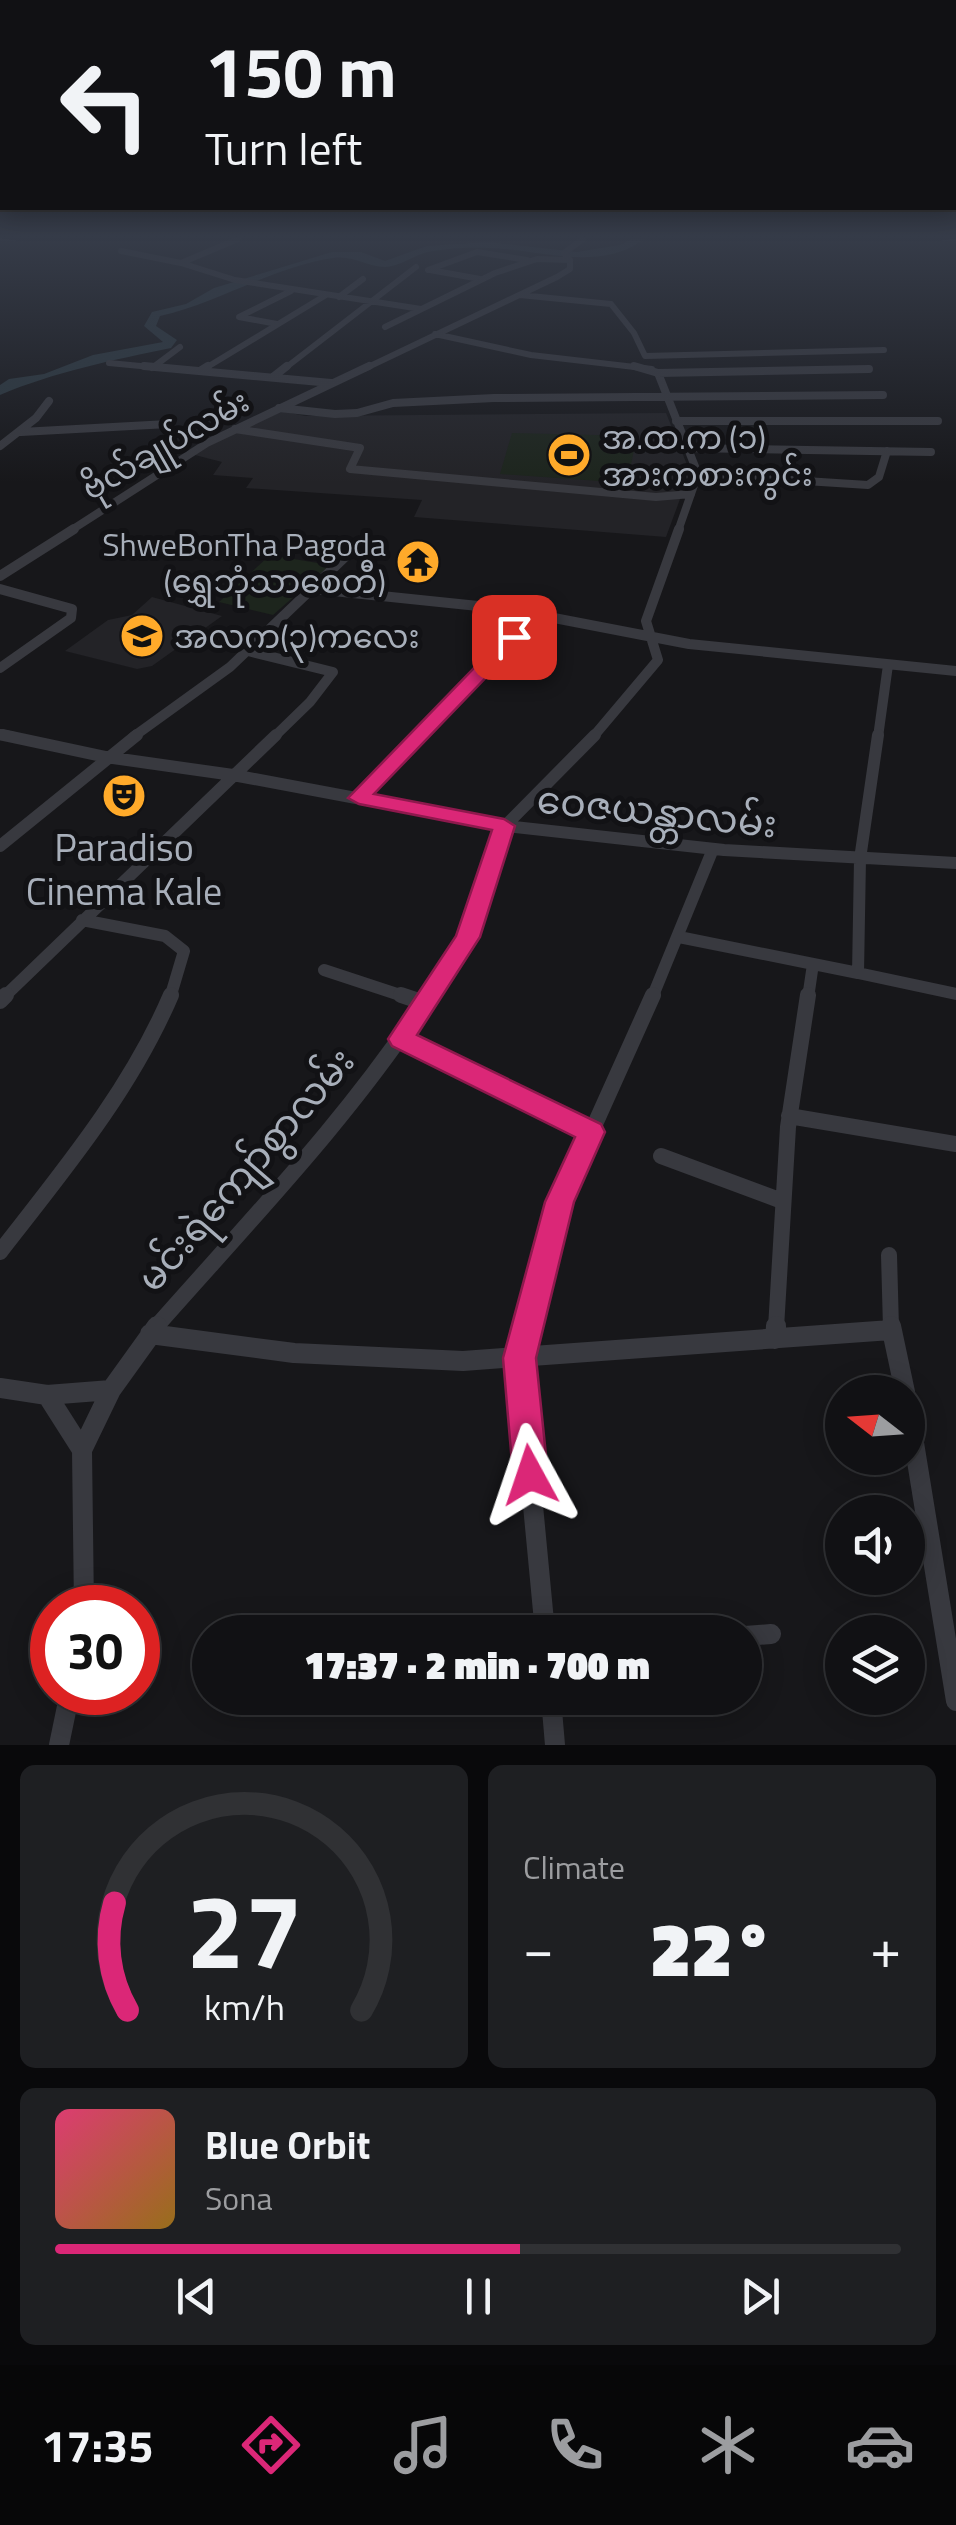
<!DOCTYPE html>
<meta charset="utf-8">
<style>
:root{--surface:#111114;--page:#1e1f22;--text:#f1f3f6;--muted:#9c9da0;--line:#303134;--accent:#db2777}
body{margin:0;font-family:"Titillium Web","Noto Sans Myanmar",sans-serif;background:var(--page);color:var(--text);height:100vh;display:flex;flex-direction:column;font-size:38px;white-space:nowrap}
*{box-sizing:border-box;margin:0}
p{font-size:32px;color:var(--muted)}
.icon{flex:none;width:55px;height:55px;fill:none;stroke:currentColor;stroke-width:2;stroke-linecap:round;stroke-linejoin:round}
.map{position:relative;height:1745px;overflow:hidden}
.details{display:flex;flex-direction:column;gap:20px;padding:20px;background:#09090b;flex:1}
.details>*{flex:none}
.hud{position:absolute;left:0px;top:0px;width:958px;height:210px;box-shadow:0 5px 25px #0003,0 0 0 2px var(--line);background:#111114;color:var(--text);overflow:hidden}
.needle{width:65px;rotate:287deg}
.buttons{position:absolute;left:825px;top:1375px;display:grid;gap:20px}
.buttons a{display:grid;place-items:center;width:100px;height:100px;border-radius:50%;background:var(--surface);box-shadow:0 5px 25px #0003,0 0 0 2px var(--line);font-size:50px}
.speed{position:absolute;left:30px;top:1585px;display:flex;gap:20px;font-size:50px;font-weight:700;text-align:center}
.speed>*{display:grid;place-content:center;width:130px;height:130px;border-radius:50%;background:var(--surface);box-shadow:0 5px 25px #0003,0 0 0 2px var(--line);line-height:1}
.speed .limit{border:15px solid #d22;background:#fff;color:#111}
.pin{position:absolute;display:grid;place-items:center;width:85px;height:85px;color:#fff;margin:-42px;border-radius:20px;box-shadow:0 5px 15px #0006}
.me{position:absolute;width:110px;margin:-55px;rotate:355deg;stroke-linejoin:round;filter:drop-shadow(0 0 8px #0008)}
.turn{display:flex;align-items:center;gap:35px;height:210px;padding:0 40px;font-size:45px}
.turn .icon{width:130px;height:130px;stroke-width:2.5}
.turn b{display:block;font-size:70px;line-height:85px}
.big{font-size:75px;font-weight:800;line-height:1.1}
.details .card{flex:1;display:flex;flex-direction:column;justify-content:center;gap:15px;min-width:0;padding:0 35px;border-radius:15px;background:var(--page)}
.details .dial{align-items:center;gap:0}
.dial svg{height:260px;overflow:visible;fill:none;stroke:var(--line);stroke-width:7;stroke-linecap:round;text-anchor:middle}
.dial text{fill:var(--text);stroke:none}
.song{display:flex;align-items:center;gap:30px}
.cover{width:120px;height:120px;border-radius:15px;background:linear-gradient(135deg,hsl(340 70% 55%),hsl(40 70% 35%))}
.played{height:10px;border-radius:5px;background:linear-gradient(90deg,var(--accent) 55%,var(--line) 55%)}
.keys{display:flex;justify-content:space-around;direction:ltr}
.heat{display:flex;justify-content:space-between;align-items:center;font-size:55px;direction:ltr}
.details .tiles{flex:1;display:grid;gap:20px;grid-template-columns:1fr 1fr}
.card:last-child{grid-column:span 2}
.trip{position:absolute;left:192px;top:1615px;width:570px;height:100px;border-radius:50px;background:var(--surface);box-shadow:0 5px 25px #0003,0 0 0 2px var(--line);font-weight:800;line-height:100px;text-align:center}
.menu{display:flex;height:160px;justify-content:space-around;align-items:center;background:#070708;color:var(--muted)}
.menu .icon{width:70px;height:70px}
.menu .on{color:var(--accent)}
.menu b{font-size:45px;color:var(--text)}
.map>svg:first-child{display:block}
.built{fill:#232327}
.green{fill:#1d251d}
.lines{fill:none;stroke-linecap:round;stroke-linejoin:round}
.river{fill:#2c383f;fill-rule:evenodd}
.minor-far5{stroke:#38393f;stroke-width:6}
.minor-far4{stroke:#38393f;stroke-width:8}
.minor-far3{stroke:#38393f;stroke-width:10}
.minor-far2{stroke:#38393f;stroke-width:12}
.minor-far1{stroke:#38393f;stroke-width:16}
.minor{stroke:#38393f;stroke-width:20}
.route{fill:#db2777;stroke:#8e194d;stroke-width:2.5}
.labels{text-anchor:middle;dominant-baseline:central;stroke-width:10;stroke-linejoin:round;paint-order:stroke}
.far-poi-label{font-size:32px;fill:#a8afba;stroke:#121215;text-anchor:start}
.far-street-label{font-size:32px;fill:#a8afba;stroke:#121215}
.street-label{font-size:38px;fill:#a8afba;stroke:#121215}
.poi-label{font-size:38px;fill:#a8afba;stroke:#121215}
</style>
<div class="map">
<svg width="956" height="1745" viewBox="0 0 956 1745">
<rect width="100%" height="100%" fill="#17171a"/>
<!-- built -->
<path class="built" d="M281,411L305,416L666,413L690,472L666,537L414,517L422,500L246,488L253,478L213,475L222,462L191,454Z
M152,597L222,616L152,666L137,669L65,651L108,620L132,615Z"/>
<!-- green -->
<path class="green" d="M512,433L637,436L627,483L500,474Z
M270,555L330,565L273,615L219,602Z"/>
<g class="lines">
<!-- river -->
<path class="river" d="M632,239H644C600,273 538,249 489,248C470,247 446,248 428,252C414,255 399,267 385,267C367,267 354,255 333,258C272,267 219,303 160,316L156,326L177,340L171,348C113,360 54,372 0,395V385L9,379L44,374L93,355L163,342L144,326L152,312L186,304L214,288L332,252H361L385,261L427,246L488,242L577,252L620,245Z"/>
<!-- minor-far5 -->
<path class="minor-far5" d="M238,239L181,263L235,280L421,309
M121,251L181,263
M570,260L564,253L583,239
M428,270L477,252L527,260
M430,270L480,279
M520,295L611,304L634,333L645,356L884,350
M339,297L363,279
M277,324L239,317L291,291
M385,327L495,273L537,259L570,260
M435,334L531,355L652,369
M109,363L172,369
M152,368L180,347
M204,369L326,295
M284,369L416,267
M364,369L557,277L570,269V260"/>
<!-- minor-far4 -->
<path class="minor-far4" d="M144,366L331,383
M634,366L658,373L698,474L678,531
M200,371L208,366
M658,373L869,369
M273,377L287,366
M279,408L335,414L357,413L393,403L494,398L883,395
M676,421H938
M235,429L360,448L350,469L656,497L691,494
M21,432L168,424
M0,446L36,418L49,401
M688,448L931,452
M698,474L868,485L879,477L887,451
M70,531L207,443L369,366"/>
<!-- minor-far3 -->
<path class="minor-far3" d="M0,576L74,529
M0,589L72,609L71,618L0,668
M314,589L507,609L689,644L956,671
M248,651L333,672L310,702L274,737
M0,734L14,737
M133,737L230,667L345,557
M419,737L537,616
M593,737L658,660L646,621L679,529
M878,737L888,665"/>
<!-- minor-far2 -->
<path class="minor-far2" d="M3,735L106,757L233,775L505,826L724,850L956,863
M359,798L421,735
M0,846L137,735
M82,920L165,936L184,951L170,998
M679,937L858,973L860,859L878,735
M324,970L409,998
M858,973L956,994
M3,998L276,735
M428,998L467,937L505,826L595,735
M652,998L713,849
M808,998L813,964"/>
<!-- minor-far1 -->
<path class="minor-far1" d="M401,995L425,1003
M0,1001L6,995
M401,1039L591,1132
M789,1116L956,1144
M661,1156L782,1201
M0,1252C63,1171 130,1091 171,995
M889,1255L891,1328
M155,1328C250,1220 351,1116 429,995
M527,1328L560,1202L653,995
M776,1328L788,1127L808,995"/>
<!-- minor -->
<path class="minor" d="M528,1326L519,1358L545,1632
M891,1326L905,1392
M150,1334L294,1353L463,1361L891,1330
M775,1339L776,1326
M0,1388L47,1395L111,1390
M47,1395L82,1450
M908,1406L956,1701
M84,1608L82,1450L111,1390L157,1326
M745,1636L771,1634
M551,1698L555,1745
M59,1745L70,1692"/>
</g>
<!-- sky -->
<linearGradient id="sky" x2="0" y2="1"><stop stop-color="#0d0d0e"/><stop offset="0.49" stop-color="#363c49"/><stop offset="1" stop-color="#363c49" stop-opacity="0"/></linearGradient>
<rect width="956" height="483" fill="url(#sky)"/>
<!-- route -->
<path class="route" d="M514,632L523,637L521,641L374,794L504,819L515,826L480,937L417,1035L601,1124L605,1132L574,1202L536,1358L548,1475L543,1488L530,1493L518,1488L513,1475L503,1358L545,1202L575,1137L392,1046L388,1039L456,936L492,830L359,804L348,798L508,633Z"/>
<!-- icons -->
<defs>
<symbol id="stadium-disc" viewBox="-11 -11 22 22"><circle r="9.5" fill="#ffaa2a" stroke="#121215"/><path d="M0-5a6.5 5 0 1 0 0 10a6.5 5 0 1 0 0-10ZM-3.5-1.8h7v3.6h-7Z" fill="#111"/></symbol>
<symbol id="temple-disc" viewBox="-11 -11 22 22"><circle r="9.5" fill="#ffaa2a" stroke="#121215"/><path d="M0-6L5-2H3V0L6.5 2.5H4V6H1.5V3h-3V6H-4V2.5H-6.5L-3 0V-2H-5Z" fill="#111"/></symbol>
<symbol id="school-disc" viewBox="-11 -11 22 22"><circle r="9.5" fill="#ffaa2a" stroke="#121215"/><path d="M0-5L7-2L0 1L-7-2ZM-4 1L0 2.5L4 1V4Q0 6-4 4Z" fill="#111"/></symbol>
<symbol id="theatre-disc" viewBox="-11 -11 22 22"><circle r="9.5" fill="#ffaa2a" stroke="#121215"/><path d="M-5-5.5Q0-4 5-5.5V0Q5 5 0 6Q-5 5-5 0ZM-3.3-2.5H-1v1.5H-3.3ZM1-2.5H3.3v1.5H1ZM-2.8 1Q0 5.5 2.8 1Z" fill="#111"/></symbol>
</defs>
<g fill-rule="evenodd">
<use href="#stadium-disc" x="544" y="430" width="50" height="50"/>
<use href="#temple-disc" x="393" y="537" width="50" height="50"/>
<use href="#school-disc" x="117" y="611" width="50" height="50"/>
<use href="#theatre-disc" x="99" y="771" width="50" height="50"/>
</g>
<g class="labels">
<!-- far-poi labels -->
<g class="far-poi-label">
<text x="602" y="437">အ.ထ.က (၁)<tspan x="602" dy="37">အားကစားကွင်း</tspan></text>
<text x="386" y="544" text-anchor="end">ShweBonTha Pagoda<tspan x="386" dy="37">(ရွှေဘုံသာစေတီ)</tspan></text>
<text x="174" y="636">အလက(၃)ကလေး</text>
</g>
<!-- far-street labels -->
<g class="far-street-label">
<text transform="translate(165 444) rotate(-30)">ဗိုလ်ချုပ်လမ်း</text>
</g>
<!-- street labels -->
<g class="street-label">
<text transform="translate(657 811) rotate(6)">ဝေဇယန္တာလမ်း</text>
<text transform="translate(245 1169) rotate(-49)">မင်းရဲကျော်စွာလမ်း</text>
</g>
<!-- poi labels -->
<g class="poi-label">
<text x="124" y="847">Paradiso<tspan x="124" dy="44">Cinema Kale</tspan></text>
</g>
</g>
</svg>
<div class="buttons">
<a><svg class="needle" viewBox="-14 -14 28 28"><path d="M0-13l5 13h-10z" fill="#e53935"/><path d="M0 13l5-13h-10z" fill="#9c9da0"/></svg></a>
<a><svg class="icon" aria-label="sound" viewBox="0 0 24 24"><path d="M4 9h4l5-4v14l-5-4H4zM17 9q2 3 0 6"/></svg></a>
<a><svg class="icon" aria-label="layers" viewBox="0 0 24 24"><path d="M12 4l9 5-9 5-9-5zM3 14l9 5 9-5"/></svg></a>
</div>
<div class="speed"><div class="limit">30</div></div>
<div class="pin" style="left:514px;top:637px;background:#d93025"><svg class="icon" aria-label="arrive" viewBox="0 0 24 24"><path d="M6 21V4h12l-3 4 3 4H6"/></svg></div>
<svg class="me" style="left:530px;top:1475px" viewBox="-20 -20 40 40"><path d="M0-17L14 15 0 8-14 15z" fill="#db2777" stroke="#fff" stroke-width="4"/></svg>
<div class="trip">17:37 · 2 min · 700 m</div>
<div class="hud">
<div class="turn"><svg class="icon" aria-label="left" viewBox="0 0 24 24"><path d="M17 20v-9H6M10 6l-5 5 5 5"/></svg><div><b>150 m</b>Turn left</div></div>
</div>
</div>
<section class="details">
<div class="tiles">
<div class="card dial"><svg viewBox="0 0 100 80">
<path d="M14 69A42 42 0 1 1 86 69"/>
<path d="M14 69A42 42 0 0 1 10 36" stroke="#db2777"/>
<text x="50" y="56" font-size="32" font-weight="700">27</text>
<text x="50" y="72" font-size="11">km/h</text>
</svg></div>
<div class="card"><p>Climate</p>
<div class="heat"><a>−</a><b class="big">22°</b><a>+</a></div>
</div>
<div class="card">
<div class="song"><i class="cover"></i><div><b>Blue Orbit</b><p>Sona</p></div></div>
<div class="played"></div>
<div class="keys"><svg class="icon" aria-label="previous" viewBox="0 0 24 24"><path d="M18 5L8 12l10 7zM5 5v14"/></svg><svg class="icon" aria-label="pause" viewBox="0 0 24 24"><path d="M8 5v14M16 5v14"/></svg><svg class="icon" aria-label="next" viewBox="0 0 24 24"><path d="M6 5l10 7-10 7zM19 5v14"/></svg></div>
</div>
</div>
</section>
<nav class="menu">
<b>17:35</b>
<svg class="icon on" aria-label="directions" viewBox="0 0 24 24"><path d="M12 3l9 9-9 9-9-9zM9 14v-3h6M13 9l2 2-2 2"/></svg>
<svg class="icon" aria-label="music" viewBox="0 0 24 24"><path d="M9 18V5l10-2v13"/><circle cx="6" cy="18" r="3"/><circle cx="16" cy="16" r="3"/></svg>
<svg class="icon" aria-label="phone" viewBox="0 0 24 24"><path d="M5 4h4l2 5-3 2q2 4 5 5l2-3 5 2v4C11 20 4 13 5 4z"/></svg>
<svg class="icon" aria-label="climate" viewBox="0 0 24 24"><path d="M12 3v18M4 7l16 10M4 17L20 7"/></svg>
<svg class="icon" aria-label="car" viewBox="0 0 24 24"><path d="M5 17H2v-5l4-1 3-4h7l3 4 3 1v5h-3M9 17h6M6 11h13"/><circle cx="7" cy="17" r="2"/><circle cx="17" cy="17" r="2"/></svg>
</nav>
